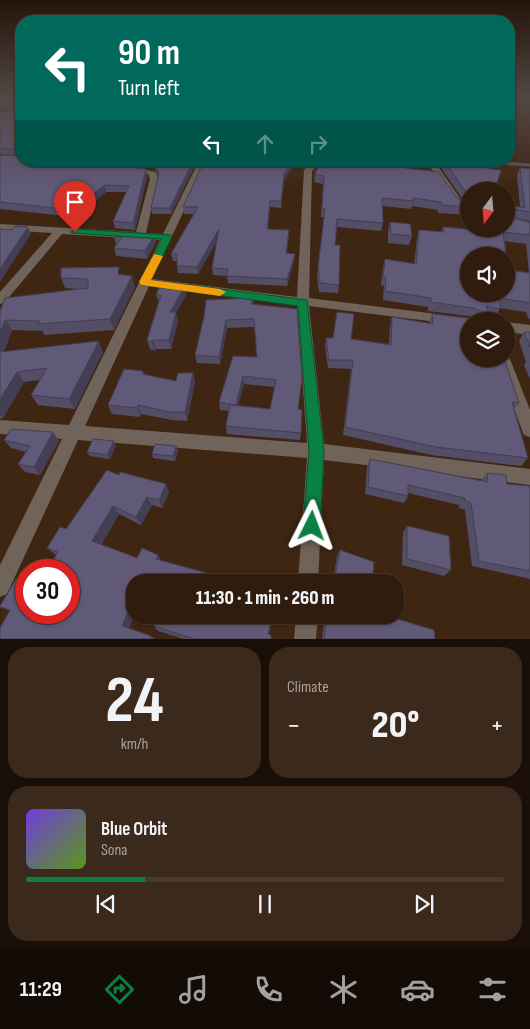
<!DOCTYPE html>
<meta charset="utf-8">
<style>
:root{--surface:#2f1c0e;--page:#3b291c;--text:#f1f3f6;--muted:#a7a19e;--line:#4a3a2e;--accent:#0b8043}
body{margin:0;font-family:"Sofia Sans Condensed",sans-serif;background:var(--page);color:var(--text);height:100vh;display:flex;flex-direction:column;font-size:19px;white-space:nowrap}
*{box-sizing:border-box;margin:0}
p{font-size:16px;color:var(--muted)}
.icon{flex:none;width:28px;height:28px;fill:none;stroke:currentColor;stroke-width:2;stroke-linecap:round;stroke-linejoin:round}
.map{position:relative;height:639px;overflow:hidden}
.drawer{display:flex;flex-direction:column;gap:8px;padding:8px;background:#1a0f08;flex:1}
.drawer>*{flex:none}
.guide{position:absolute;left:15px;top:15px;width:500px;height:152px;border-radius:20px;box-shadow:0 1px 4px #0004,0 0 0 1px var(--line);background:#00695c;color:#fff;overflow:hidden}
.needle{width:32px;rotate:196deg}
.controls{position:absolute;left:460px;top:182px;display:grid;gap:10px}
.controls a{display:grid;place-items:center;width:55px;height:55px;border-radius:50%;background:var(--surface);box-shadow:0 1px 4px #0004,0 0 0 1px var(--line);font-size:25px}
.speed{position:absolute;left:15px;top:559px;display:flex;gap:10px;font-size:25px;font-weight:700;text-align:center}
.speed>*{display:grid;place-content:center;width:65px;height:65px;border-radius:50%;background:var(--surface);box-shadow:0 1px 4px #0004,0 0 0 1px var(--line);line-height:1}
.speed .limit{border:8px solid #d22;background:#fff;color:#111}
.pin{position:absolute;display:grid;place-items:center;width:42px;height:42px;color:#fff;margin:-51px -21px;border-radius:50% 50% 50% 0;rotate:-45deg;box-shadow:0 0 5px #0007}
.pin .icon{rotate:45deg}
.me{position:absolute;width:55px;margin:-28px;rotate:3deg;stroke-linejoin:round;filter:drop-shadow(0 0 4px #0008)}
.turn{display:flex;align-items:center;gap:18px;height:105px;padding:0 20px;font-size:22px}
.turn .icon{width:65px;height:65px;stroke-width:2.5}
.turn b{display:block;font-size:35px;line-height:42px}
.lanes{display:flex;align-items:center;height:48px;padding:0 20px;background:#0003;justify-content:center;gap:25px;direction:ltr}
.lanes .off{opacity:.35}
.big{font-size:38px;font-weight:800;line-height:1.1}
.drawer .tile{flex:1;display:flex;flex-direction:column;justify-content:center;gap:8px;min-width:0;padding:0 18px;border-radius:20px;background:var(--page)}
.drawer .dial{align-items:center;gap:0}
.dial b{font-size:65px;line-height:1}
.song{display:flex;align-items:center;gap:15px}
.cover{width:60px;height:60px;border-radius:8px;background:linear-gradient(135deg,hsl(260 70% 55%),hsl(90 70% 35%))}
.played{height:5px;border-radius:2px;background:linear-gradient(90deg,var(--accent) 25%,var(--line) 25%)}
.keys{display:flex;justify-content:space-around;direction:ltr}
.heat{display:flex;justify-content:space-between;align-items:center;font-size:28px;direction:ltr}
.drawer .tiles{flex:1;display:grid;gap:8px;grid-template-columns:1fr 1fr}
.tile:last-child{grid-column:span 2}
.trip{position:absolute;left:126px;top:574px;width:278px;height:50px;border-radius:20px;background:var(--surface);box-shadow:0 1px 4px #0004,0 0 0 1px var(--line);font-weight:800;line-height:50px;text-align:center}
.dock{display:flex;height:80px;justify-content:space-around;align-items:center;background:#130b06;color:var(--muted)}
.dock .icon{width:35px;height:35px}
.dock .on{color:var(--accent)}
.dock b{font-size:22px;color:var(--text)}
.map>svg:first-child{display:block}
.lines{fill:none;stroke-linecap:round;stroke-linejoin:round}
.stream{stroke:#545a58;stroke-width:3}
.minor{fill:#70635a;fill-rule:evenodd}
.wall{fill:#534d66;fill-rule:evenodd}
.shaded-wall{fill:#433e53}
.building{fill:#605977;stroke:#433e53;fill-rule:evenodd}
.route{fill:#0b8043;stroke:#07532c}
.slow{fill:#f59e0b}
</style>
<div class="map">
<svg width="530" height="639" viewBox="0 0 530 639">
<rect width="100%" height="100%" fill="#3f2613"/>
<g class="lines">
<!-- stream -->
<path class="stream" d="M472,161L530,165"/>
<!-- minor -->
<path class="minor" d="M199,161H207L152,279L297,297L304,170L312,161H321L312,171L309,298L469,318L475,321H469V326L309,306L324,444L530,469V485L324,460L318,582H298L307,458L78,440L7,594L0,597V565L62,439L0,434V420L69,425L160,240L62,234L4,303L0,304V292L52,233L0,230V224L136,232L150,179L148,174L126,170V166H129L156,172L158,179L146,233L163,234ZM149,286L297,305L307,443L85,426Z
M426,161H434L462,201L469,205V212L456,205Z
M506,322L530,325V335L506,332Z
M506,355L510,359L530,410V437L524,435L522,430L496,359H506Z
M296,615H318L316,639H294Z"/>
</g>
<!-- wall -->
<path class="wall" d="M0,98H21V161L146,169L147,176L135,230L115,228L113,221L127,192H106L76,217L0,209V155H18L0,154V111L19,113V112L0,109V110Z
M96,161H197L171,214H152L151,208L158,175L155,168Z
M204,161H296L284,180L281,208L270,207L268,229L289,230L287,253L294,261L287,286L228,283L227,276L213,275L212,268L217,241L198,274L178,273L177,266V261H173L171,254L194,214H184L183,207Z
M441,161H478L479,167L469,191V203L463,200L442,169Z
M409,165L407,169L469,204V215L438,213V210L412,206L411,209L382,206L383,223L381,231L337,227L335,245L339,285L338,293L319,292L317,276L324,217H321L323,184L314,182L315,174Z
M520,168L530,169V221L508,217L530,222V319L528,318L526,312L500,308L495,318L489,316L519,403L514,409L528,458L521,466L431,455L343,435L351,369L328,368L325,346L326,338L351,339L389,344L390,326L392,317L429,323L432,314L473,319V318L469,316L428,311V307L383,300L384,286L381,285L383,268L385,259L414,264L417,238L419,230L441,232L443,227L485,231V229H506V205L520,207L517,175ZM505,241L526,244L529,273L508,270Z
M390,222L412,236L409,245L388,243V231Z
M155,234L156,242L147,259L116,256L114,248L116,244L114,236Z
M121,274L135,287L114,330L44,335L43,331L12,330L4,351L103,352L75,409L38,405L31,395L40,380L24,382L3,418L0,419V311L77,289L65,288L61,278Z
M185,286L186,295L176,313L178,321L171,349H156L155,351L150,349L147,340L159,303L156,294Z
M253,298V305L298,410L301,433L300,440L227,434L226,426L229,411L220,410L219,402L257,357L254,327L227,328L220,364L197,363L195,355L204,317ZM244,384L274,387L270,409L238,405Z
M524,332H530V379L524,365L526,362L519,341Z
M143,371L145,375L176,381L193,373L195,382L187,421L172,420L141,414L140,417L112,414L108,405Z
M4,440L59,441L40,475L25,472L18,464L26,452L11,448Z
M116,445L110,459L90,456L87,452Z
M178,450L175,461L153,458L152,454Z
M370,459L480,481L487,473L507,484L530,486V579L472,566L465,510L459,508V505L408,493V496L404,503L365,494L367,467Z
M119,475L169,492L162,508L152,505L141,525L119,514L101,545L135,582V613L129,628L151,636L155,639H0L10,611L0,607L26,612L56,555L47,548Z
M407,526L451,570L444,576L402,565L403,533Z
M340,550L372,582H333L337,556Z
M273,615L269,635L271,639H184L158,631L154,626Z
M325,615H384L435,639H322Z"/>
<!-- shaded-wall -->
<path class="shaded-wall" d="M193,161H197L171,214L170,208Z
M292,161H296L284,180L281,208L284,174Z
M409,161H410L409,165L403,176L405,168Z
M146,169L147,176L135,230L133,223Z
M105,185L106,192L76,217L73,210Z
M28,227L31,234L0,282V269Z
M219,229L220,236L198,274L197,267Z
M155,234L156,242L147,259L145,251Z
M295,254L294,261L287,286V279Z
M132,276L135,287L114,330L110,319Z
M185,286L186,295L176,313L178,321L171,349L169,340L170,312Z
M5,320L12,330L0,363V333Z
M226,320L227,328L220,364L219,357Z
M153,340L156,349L155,351L152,342Z
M99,341L103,352L75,409L69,399Z
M17,372L24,382L3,418L0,415V399Z
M193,373L195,382L187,421L185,412Z
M243,376L244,384L236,412V405Z
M138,405L141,414L140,417L137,408Z
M53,432L59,441L40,475L34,467Z
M114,441L116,445L110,459L107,455Z
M176,446L178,450L175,461L173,456Z
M166,484L169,492L162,508L159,500Z
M147,497L152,505L141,525L136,517Z
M113,506L119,514L99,549L92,541Z
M158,555L162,562L156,559Z
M135,594V613L128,630L122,626Z"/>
<!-- building -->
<path class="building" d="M0,98H21V161H73L146,169L133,223L113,221L129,186L105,185L73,210L0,202V155L18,156L20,150L0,148V111L19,113L21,108L0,104Z
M147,161H193L170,208H151L159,173L154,162Z
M204,161H292L284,174L281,201H270L267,229L289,230L286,253L295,254L287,279L227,276L228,269L212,268L219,229L197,267L177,266V254H171L198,207H183Z
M321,161H409L405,168L439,172L457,198L469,204V207L441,205V202L413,198V201L382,198L383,223L337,219L335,245H340L339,285L320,283L318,268L325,209H322L324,176L315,174Z
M444,161H478L479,167L501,170L495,191H469V193L466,192Z
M520,168L530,169V212L510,208L508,210V217L530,222V235L503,232L508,270L530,273V303L500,298V309L486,306L491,321H469V359H504L519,403L512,402L528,458L436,447L345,427L353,360H329L326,338H333L337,312L354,314L351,339L391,345L392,317L433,324L432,314L473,319L475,314H481L480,311L473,308L431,302V298L385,291L386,277H383L385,259L416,264L419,230L444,232L443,227L488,231V229H506V205L525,208ZM469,256H506V294H469Z
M390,222L410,224L412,236L391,234Z
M15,226L28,227L0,269V229L12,230Z
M115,232L155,234L145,251L114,248L122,237L114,236Z
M119,267L118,274L132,276L110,319L38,324L40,321L5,320L0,333V311L5,298L88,288V279L61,278V268Z
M163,282L185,286L170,312H176L169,340H153L152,342L147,340L161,295L156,294Z
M253,298L251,304L297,309L302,379L298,409L302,410L301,433L226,426L230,405L270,409L276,380L243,376L236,405L219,402L233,356L257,357L254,319L226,320L219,357L195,355L204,317L206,300Z
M524,332H530V347Z
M99,341L69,399L31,395L47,368L17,372L0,399V352Z
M124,369L143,371L142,374L176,381L178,373H193L185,412H170L138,405L137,408L108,405Z
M11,429L53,432L34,467L18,464L30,446L4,440Z
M93,439L114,441L107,455L87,452Z
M155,444L176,446L173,456L152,454Z
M370,459L488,482L487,473L506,475L507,484L530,486V571L479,561L471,503L465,501V498L408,485V496L368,487Z
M107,470L119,475L120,472L166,484L159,500L147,497L136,517L113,506L92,541L137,558L142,548L158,555L156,559L239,582H135V594L122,626L151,636L150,639H0V628L10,610L0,607V606L16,579L26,582V612H69V570H47L58,552L47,548L60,527L66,529Z
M407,526L449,536L451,570L407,559Z
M340,550L374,562L372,582H334Z
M158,615H272L268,634L271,635V639H194L154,626Z
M327,615H384L434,630L435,639H324Z"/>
<!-- sky -->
<linearGradient id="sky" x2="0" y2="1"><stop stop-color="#23150a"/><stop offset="0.52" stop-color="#524744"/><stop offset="1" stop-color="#524744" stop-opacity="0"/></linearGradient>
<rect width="530" height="187" fill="url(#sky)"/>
<!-- route -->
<path class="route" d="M75,229L171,235L172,237L151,280L307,300L324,451L320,526L318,532L312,535L306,532L303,526L309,451L298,306L141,285L139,282L162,239L72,233L71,232Z"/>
<!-- slow -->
<path class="slow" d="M154,254L163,256L151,280L220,289L226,292L220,296L141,285L139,282Z"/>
</svg>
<div class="controls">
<a><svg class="needle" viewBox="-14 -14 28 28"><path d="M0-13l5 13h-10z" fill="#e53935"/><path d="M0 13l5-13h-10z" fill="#a7a19e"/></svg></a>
<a><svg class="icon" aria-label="sound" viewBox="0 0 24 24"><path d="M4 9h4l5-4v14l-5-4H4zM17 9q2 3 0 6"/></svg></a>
<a><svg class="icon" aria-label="layers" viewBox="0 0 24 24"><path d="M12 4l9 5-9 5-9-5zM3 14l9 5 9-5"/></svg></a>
</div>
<div class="speed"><div class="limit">30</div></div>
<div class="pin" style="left:75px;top:232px;background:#d93025"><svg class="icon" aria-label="arrive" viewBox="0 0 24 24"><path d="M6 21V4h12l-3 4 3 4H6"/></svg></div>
<svg class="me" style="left:312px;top:526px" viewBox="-20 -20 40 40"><path d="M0-17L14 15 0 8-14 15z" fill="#0b8043" stroke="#fff" stroke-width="4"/></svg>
<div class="trip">11:30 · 1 min · 260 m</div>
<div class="guide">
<div class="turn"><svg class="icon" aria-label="left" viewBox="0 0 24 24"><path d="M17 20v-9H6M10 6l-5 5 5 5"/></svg><div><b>90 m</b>Turn left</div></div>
<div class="lanes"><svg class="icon" aria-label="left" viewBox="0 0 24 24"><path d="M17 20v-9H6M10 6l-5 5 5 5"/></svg><svg class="icon off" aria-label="ahead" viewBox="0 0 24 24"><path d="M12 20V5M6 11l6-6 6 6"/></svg><svg class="icon off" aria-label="right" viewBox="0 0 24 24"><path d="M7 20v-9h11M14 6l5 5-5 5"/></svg></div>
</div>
</div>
<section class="drawer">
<div class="tiles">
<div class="tile dial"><b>24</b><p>km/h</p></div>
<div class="tile"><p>Climate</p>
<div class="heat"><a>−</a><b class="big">20°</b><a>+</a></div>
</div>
<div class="tile">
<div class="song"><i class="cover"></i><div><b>Blue Orbit</b><p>Sona</p></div></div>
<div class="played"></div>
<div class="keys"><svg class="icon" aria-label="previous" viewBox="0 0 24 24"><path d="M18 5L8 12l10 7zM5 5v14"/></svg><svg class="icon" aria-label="pause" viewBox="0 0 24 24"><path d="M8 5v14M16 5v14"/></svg><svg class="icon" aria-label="next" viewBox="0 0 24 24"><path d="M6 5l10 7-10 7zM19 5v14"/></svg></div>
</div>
</div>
</section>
<nav class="dock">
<b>11:29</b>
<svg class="icon on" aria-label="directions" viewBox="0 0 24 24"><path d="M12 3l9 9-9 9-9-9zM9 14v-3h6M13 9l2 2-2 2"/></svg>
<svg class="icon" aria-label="music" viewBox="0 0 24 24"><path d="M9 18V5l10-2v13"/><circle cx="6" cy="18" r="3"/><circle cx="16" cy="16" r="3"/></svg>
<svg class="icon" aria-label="phone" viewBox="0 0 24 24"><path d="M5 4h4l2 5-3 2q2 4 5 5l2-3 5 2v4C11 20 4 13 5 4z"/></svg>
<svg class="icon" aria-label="climate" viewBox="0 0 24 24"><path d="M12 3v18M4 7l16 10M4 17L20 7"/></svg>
<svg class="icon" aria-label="car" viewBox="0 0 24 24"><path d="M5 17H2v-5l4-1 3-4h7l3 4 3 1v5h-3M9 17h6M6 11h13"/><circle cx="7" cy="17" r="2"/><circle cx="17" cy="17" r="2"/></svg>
<svg class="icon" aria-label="filters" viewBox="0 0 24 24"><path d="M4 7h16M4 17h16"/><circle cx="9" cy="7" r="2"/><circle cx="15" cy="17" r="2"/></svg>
</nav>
